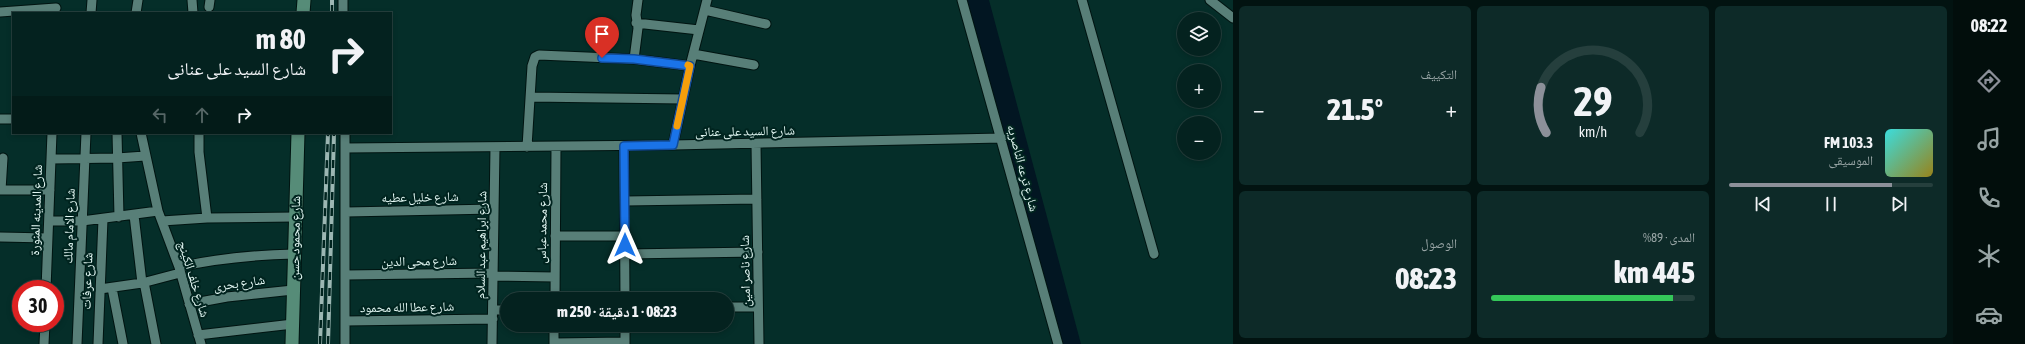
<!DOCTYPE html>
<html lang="ar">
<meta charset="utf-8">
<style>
:root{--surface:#04221f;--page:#0d2a28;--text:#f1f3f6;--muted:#97a4a4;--line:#253f3d;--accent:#8c9099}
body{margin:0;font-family:"Asap Condensed","Noto Naskh Arabic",sans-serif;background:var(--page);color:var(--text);direction:rtl;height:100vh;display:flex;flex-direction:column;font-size:15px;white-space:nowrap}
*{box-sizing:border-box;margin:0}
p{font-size:13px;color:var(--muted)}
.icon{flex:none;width:22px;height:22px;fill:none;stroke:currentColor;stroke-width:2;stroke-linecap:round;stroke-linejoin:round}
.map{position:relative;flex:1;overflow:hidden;direction:ltr}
.sheet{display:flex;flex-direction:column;gap:6px;padding:6px;background:#021311;width:720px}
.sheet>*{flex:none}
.hud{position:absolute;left:12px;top:12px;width:380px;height:122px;border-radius:0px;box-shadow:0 2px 6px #0003,0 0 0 1px var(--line);direction:rtl;background:#04221f;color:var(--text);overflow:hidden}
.buttons{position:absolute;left:1177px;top:12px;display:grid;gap:8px}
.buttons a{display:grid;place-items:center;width:44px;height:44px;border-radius:50%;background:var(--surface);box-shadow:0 2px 6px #0003,0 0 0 1px var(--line);font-size:20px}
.speed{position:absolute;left:12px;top:280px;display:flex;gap:8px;font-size:20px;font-weight:700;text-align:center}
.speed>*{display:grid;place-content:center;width:52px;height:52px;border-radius:50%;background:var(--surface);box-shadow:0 2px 6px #0003,0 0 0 1px var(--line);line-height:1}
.speed .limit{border:6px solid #d22;background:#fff;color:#111}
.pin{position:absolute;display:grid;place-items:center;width:34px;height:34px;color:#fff;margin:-41px -17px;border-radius:50% 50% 50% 0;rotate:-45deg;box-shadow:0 0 4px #0007}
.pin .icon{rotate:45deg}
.me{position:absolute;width:44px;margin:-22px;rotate:0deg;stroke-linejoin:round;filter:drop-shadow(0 0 3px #0008)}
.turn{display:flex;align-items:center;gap:14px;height:84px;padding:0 20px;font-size:18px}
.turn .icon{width:52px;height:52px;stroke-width:2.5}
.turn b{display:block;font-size:28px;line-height:34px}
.lanes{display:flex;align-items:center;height:38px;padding:0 20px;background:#0003;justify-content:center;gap:20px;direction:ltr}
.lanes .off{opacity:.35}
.big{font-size:30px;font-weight:800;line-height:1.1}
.sheet .tile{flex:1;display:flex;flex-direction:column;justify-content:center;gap:6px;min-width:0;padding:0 14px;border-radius:6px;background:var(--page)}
.sheet .dial{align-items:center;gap:0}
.dial svg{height:104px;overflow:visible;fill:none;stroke:var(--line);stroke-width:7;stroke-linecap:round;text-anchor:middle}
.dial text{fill:var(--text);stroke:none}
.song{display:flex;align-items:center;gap:12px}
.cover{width:48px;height:48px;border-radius:6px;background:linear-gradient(135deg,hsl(180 70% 55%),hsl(50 70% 35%))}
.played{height:4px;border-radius:2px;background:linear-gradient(90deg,var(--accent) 80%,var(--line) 80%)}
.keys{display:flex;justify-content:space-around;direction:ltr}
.heat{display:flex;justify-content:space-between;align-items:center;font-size:22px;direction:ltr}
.charge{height:6px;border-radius:3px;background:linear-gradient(90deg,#34c759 89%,var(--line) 0)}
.sheet .tiles{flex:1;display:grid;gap:6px;grid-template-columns:repeat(3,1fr)}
.tile:first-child{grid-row:span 2}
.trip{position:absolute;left:500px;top:292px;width:234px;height:40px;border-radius:20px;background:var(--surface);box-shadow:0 2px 6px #0003,0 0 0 1px var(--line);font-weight:800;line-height:40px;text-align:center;direction:rtl}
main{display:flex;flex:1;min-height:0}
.tabs{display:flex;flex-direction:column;width:72px;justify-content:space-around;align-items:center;background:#020e0c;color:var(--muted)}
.tabs .icon{width:28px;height:28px}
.tabs .on{color:var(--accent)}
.tabs b{font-size:18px;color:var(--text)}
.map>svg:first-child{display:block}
.water{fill:#021622}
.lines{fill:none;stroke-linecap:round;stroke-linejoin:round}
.street-casing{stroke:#001411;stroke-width:11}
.secondary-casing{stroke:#001411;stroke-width:15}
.street{stroke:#587f78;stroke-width:9}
.secondary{stroke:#568c78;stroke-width:13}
.rail-casing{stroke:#9cb7b3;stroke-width:4}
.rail{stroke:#00241f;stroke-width:2.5;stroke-dasharray:8;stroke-linecap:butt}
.route-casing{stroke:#114b97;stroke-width:10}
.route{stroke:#1a73e8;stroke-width:7}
.slow{stroke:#f59e0b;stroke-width:7}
.labels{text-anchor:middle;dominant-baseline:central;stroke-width:4;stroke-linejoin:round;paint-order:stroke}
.street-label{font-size:13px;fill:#e3f8f4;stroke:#00241f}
</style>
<main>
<nav class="tabs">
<b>08:22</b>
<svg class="icon on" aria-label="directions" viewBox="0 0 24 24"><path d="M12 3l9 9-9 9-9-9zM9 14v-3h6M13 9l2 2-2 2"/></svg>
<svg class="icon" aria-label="music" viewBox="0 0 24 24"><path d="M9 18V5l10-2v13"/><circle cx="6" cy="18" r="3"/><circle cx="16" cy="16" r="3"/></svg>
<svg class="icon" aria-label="phone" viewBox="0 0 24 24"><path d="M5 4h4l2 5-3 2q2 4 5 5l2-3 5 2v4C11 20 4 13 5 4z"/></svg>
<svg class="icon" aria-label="climate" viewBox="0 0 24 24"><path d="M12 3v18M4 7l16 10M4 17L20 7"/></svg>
<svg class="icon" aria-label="car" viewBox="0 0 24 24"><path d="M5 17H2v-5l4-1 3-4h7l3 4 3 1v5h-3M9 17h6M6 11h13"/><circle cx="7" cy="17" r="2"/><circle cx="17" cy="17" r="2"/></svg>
</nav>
<section class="sheet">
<div class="tiles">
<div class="tile">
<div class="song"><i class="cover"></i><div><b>103.3 FM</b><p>الموسيقى</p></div></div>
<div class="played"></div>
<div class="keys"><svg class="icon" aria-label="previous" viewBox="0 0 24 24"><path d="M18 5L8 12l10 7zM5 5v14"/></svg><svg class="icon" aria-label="pause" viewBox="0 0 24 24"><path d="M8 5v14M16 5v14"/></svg><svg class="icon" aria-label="next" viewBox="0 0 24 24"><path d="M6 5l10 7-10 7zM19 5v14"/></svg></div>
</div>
<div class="tile dial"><svg viewBox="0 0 100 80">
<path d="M14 69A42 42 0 1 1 86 69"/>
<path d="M14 69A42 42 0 0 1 10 34" stroke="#8c9099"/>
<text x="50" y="56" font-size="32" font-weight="700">29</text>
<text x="50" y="72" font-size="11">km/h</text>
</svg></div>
<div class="tile"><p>التكييف</p>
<div class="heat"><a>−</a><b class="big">21.5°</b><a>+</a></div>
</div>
<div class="tile"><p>المدى · 89%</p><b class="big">445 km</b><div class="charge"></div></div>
<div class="tile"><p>الوصول</p><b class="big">08:23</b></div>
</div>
</section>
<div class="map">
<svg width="1233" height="344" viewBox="0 0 1233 344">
<rect width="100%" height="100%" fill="#052e29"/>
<!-- water -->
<path class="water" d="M965,0H989L1081,344H1061Z"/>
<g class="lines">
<defs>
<path id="street" d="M192,0L193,13
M343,0V13
M962,0L1058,344
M1082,0L1154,254
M1210,0L1233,18
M209,7L210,0
M705,10L766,24
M0,12L56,8
M91,13L92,0
M136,13L138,0
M636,23L699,30
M693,54L754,65
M634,59L638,28L636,15L638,0
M530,97L683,99
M0,119H13
M117,133L119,217
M141,133L158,211L179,267L201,344
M199,133V152L207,218
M345,133V344
M756,144L759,344
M673,145L690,66L707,0
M624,146L625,299
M527,147L532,66L535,57L539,55L634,59L690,66
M345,148L673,145L1002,138
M52,159L117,158L145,156
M0,190H50
M1,190L3,158
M625,201L757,199
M346,212L494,209
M134,215L142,283
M49,221H82L158,211
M162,221L207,218L295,217
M555,236H625
M0,237L48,238
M625,254L758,252
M179,267C218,258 255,255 294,254
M346,275L493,273
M494,276L555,277
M144,282L156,344
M112,288L123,344
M46,289L52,133
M100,289L142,283L180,273
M555,299L556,147
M189,304L227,297L293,290
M727,307H758
M493,310H507
M345,321L493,319
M625,325V344
M198,335L293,324
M554,343L625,342
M44,344L45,323
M77,344L86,133
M98,344L103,219
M492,344L495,147
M554,344V325"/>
<path id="secondary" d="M303,13L304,0
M292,344L298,133"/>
</defs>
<!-- street casing -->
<use href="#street" class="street-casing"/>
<!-- secondary casing -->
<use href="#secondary" class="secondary-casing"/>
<!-- street -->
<use href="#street" class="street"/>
<!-- secondary -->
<use href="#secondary" class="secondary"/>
<defs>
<path id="rail" d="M332,13V0
M320,344L328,133
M328,344L334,133"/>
</defs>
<!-- rail casing -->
<use href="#rail" class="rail-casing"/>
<!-- rail -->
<use href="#rail" class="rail"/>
</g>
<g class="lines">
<defs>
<path id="route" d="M602,58L634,59L690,66L673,145L624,146L625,245"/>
</defs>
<!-- route casing -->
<use href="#route" class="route-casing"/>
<!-- route -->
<use href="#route" class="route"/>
<!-- slow -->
<path class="slow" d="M677,126L690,66L688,65"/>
</g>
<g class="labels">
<!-- street labels -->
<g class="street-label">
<text transform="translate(745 131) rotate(-1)">شارع السيد على عنانى</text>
<text transform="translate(1023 168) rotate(75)">شارع ترعه الناصريه</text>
<text transform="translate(420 197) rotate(-1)">شارع خليل عطيه</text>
<text transform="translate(36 210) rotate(-88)">شارع المدينه المنورة</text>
<text transform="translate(542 223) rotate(-89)">شارع محمد عباس</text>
<text transform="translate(69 226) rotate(-88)">شارع الامام مالك</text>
<text transform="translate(295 238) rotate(-89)">شارع محمود حسن</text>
<text transform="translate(481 245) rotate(-89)">شارع ابراهيم عبد السلام</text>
<text transform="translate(419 261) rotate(-1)">شارع محى الدين</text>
<text transform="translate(745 271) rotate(-91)">شارع ناصر امين</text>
<text transform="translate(194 279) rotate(73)">شارع خلف الكينج</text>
<text transform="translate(87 281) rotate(-88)">شارع عرفات</text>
<text transform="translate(239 283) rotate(-8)">شارع بحرى</text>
<text transform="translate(407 307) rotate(-1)">شارع عطا الله محمود</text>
</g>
</g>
</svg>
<div class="buttons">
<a><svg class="icon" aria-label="layers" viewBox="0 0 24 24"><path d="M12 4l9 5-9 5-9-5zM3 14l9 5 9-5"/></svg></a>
<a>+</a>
<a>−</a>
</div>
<div class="speed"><div class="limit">30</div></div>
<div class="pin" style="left:602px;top:58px;background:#d93025"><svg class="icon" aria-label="arrive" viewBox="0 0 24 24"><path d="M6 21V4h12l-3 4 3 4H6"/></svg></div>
<svg class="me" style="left:625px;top:245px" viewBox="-20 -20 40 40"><path d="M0-17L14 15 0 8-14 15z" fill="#1a73e8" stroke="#fff" stroke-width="4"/></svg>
<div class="trip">08:23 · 1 دقيقة · 250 m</div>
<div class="hud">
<div class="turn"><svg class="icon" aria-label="right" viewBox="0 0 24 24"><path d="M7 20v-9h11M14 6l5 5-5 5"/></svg><div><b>80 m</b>شارع السيد على عنانى</div></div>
<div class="lanes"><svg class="icon off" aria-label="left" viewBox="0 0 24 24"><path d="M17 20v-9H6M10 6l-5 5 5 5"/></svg><svg class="icon off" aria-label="ahead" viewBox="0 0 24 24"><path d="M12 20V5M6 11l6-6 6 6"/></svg><svg class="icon" aria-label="right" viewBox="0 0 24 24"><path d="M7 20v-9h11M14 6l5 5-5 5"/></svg></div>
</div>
</div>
</main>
